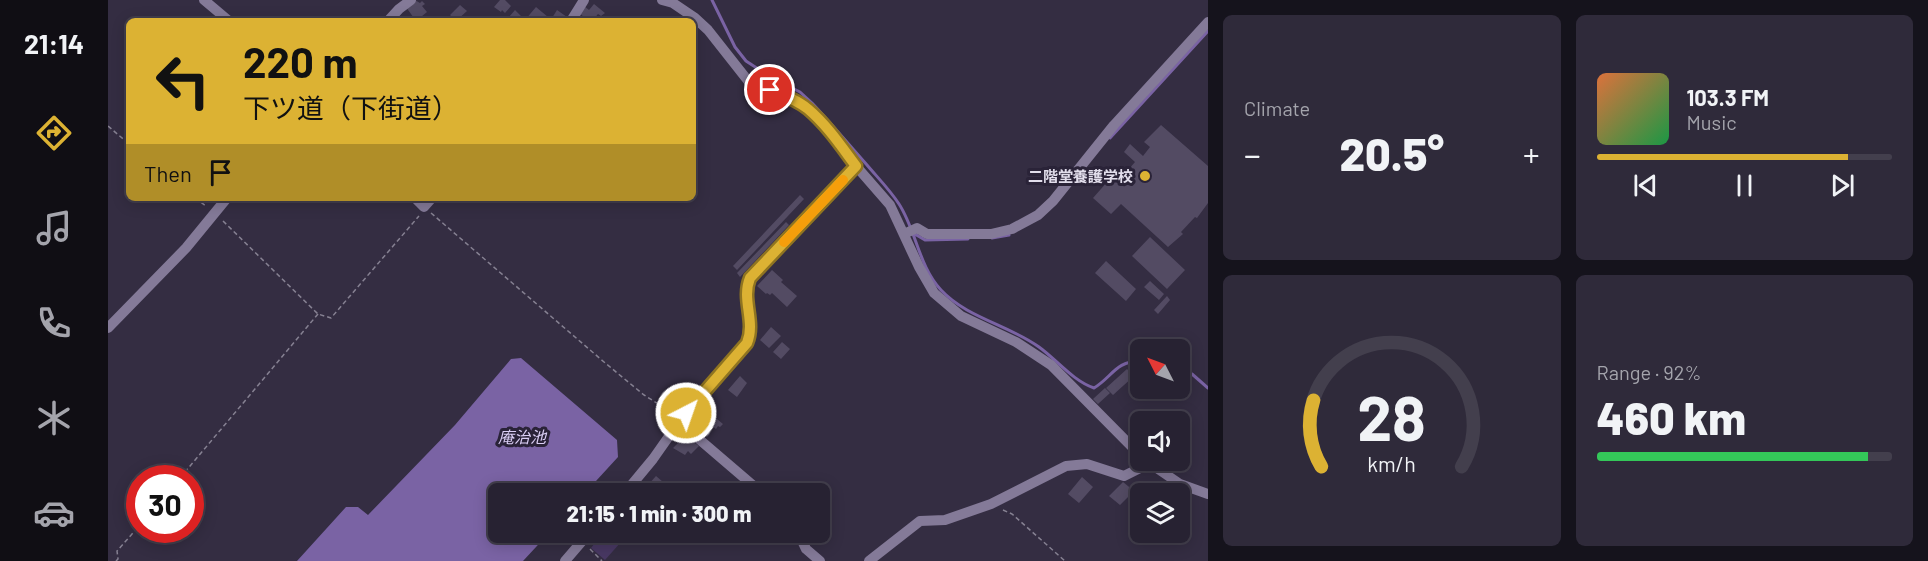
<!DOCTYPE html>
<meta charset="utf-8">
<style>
:root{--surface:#272232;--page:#2f2a3a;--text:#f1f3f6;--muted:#a4a4ac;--line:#433f4d;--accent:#dcb233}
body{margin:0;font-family:Barlow,"Noto Sans JP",sans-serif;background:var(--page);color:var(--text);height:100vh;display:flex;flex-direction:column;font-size:22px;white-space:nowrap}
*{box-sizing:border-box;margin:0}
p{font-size:20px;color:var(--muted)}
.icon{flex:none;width:33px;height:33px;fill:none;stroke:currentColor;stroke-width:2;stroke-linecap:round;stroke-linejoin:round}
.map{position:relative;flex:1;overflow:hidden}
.drawer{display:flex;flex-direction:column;gap:15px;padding:15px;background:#15131c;width:720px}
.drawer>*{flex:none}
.guide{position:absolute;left:18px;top:18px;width:570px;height:183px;border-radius:9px;box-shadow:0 3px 15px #0003,0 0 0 2px var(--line);background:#dcb233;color:#111;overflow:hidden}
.needle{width:39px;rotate:312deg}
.tools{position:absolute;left:1022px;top:339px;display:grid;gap:12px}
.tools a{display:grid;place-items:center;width:60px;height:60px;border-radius:9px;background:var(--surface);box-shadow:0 3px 15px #0003,0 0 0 2px var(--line);font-size:30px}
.speed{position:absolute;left:18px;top:465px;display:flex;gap:12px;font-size:30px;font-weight:700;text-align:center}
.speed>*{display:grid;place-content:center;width:78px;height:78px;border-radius:50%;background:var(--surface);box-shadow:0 3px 15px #0003,0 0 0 2px var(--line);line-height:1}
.speed .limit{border:9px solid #d22;background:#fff;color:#111}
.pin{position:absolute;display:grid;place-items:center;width:51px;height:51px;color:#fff;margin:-26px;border:3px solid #fff;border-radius:50%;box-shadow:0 2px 6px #0007}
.me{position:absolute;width:66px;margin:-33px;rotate:41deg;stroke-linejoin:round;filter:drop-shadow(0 0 4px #0008)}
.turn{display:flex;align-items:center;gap:21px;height:126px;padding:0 18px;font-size:27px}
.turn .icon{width:78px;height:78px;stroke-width:2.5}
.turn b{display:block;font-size:42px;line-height:51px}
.then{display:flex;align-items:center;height:57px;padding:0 18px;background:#0003;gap:12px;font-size:22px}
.big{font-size:45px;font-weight:800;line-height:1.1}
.drawer .widget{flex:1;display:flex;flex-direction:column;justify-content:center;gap:9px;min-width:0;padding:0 21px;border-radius:9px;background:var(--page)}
.drawer .dial{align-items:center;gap:0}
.dial svg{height:156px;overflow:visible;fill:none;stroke:var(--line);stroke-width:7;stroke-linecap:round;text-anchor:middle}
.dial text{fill:var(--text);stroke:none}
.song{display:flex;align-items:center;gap:18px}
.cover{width:72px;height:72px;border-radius:9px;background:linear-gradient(135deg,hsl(20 70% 55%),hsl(140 70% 35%))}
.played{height:6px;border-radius:3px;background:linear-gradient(90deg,var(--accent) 85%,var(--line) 85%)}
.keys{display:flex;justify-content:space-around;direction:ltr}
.heat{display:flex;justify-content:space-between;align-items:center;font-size:33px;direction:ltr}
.charge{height:9px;border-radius:4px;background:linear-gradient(90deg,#34c759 92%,var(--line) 0)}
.drawer .tiles{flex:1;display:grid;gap:15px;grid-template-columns:repeat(2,1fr)}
.trip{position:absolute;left:380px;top:483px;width:342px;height:60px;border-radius:9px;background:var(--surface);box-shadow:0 3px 15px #0003,0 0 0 2px var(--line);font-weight:800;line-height:60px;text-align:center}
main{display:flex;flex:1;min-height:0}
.tab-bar{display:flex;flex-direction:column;width:108px;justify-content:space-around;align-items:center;background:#100e14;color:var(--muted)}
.tab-bar .icon{width:42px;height:42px}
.tab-bar .active{color:var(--accent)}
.tab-bar b{font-size:27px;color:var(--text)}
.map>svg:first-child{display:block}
.green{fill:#483863}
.water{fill:#7a63a4}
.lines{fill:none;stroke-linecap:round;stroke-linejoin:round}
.stream{stroke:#7a63a4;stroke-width:3}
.building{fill:#534b63}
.path{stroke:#868192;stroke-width:1.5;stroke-dasharray:4.5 3;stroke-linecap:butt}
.minor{stroke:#847a98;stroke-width:10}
.route-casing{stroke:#8f7421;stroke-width:15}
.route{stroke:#dcb233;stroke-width:10}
.slow{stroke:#f59e0b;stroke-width:10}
.poi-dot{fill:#dcb233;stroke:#2a2338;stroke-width:2}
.labels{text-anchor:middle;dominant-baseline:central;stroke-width:6;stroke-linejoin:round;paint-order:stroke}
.poi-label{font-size:15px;font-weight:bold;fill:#e2deec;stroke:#2a2338;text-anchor:end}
.water-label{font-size:16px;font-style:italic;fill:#dacef4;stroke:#2a2338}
</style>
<main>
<nav class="tab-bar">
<b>21:14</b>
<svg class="icon active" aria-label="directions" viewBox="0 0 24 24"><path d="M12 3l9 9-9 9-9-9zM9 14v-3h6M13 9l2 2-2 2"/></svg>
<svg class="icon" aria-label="music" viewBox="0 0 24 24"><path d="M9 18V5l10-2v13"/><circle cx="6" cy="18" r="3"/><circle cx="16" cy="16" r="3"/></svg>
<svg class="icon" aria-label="phone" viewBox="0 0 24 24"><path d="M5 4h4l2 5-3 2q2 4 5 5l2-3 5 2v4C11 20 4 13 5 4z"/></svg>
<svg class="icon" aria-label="climate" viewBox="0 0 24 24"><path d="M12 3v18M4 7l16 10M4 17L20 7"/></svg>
<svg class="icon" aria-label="car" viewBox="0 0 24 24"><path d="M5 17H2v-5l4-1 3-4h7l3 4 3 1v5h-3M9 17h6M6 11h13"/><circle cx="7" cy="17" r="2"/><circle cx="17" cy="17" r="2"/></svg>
</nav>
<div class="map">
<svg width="1100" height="561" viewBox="0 0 1100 561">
<rect width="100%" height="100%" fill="#342d42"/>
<!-- green -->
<path class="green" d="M495,533H521L497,560L483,548Z"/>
<!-- water -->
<path class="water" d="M413,358L509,440L510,457L477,493L390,494V532L441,533L415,561H189L238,507H250L260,515L347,425L403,359Z"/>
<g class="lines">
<!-- stream -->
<path class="stream" d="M604,0L627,47L638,61L664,78L692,92L704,103C723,123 741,145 759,165C770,178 782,190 791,204C808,230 811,267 833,290C859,318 901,325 931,347C949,360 965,381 986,388C1004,377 1008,361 1032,361
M1002,138L1100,31
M805,233L817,240L860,239
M884,238L901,235
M1071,366L1084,374L1100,388"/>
</g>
<!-- building -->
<path class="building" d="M307,0L312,3L314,1L317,4L314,6L319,12L308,21L298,7Z
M392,0H397L403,6L397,13L394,10L393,12L386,7Z
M486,4L497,13L493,16L490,14L484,21H481L471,13L476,6L481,10Z
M352,5L359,11L348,21L342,15Z
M428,7L440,17L437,21H406L401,17L407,10L417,20Z
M449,10L459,17L456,21H449L444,18Z
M1053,125L1100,166V203L1089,218L1087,217L1073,232L1075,234L1060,247L1013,204L1003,214L985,198L1008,172L1014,177L1027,162L1016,152L1022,144L1035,156L1042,147L1036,142Z
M692,195L696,199L629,270L625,266Z
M678,222L681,225L632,277L629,273Z
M1042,237L1077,270L1059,289L1024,256Z
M998,261L1028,289L1018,301L987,273Z
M664,270L675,280L673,282L689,296L679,307L664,293L662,295L659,293L658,294L649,286Z
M1042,281L1056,294L1051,300L1036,287Z
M1059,296L1062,300L1050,314L1046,310Z
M663,327L673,336L661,348L652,340Z
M674,342L682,349L673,359L665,352Z
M1019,369L1026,376L1005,395L998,388Z
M632,376L639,383L629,397L620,390Z
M997,388L1002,393L990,404L985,399Z
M603,414L615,424L612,427L610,426L608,429L597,420Z
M588,417L598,426L596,428L602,434L599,437L585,421Z
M577,436L591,446L583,454L580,451L577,455L565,448Z
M548,476L555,482L548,491L540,485Z
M974,477L985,487L971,503L960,494Z
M1015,482L1026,491L1012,505L1001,496Z"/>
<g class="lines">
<!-- path -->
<path class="path" d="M0,126L21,144
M87,198L98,206
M323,213L496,362L536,395L552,405
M115,221L210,314L223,318L311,216
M72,478L210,314
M895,510L904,514L957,561
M482,549L494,561
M8,561L10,559L9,551L32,525"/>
<!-- minor -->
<path class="minor" d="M96,0L121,21
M554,0L565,3L587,18L600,30L641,82L683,99L699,108L726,137L748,166L782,205L811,267L826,293L853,316L908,342L943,365L1032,455
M280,21L291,9L303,0
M463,21L476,0
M307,198L316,207L324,198
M796,234L809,228L819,234H883L904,229L930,215L945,201L1006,125L1100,22
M0,328L78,248L119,198
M571,422L655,494
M1037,460L1072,484L1100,494
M516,494L545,459L571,422L639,343C649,321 633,300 642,278L748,166
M690,532L698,549L712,561
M457,561L482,532
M761,561L812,521L837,520L883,504L958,466L979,464L1016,476L1040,464"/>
</g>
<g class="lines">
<defs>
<path id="route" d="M578,413L639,343C648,321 633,300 642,278L748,166C733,146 719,125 700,109C689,100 675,95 662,90"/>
</defs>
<!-- route casing -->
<use href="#route" class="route-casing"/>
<!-- route -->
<use href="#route" class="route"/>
<!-- slow -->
<path class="slow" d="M676,242L735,180"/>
</g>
<!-- markers -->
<circle class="poi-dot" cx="1037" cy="176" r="6"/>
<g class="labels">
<!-- poi labels -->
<g class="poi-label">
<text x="1025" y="176">二階堂養護学校</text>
</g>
<!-- water labels -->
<g class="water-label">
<text x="414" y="436">庵治池</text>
</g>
</g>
</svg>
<div class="tools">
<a><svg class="needle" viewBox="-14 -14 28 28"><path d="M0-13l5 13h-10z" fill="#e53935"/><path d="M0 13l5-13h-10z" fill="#a4a4ac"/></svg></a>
<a><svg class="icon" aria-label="sound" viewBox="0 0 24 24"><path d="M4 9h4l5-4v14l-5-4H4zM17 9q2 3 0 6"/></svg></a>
<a><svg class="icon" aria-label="layers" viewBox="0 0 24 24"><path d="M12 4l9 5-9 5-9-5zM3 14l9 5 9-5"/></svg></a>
</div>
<div class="speed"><div class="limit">30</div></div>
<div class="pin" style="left:662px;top:90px;background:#d93025"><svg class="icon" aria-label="arrive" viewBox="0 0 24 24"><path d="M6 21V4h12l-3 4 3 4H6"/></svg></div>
<svg class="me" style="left:578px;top:413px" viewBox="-20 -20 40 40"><circle r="17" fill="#dcb233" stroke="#fff" stroke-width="3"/><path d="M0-11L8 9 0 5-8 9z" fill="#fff"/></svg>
<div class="trip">21:15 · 1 min · 300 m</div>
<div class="guide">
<div class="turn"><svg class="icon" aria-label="left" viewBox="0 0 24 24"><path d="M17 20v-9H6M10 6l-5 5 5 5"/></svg><div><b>220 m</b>下ツ道（下街道）</div></div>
<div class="then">Then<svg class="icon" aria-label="arrive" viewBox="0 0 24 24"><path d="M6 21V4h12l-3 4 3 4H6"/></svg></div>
</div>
</div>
<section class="drawer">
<div class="tiles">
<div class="widget"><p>Climate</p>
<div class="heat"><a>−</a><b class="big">20.5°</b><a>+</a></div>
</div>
<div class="widget">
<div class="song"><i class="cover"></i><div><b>103.3 FM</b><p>Music</p></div></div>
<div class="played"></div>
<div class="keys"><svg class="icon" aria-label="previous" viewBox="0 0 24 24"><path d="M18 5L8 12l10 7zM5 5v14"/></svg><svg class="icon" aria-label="pause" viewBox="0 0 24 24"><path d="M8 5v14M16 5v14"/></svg><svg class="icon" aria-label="next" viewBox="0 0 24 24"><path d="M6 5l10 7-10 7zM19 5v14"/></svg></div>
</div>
<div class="widget dial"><svg viewBox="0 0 100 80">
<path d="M14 69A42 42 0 1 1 86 69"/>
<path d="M14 69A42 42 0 0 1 10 35" stroke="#dcb233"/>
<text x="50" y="56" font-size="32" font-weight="700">28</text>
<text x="50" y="72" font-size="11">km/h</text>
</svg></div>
<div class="widget"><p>Range · 92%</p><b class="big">460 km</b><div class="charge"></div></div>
</div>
</section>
</main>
